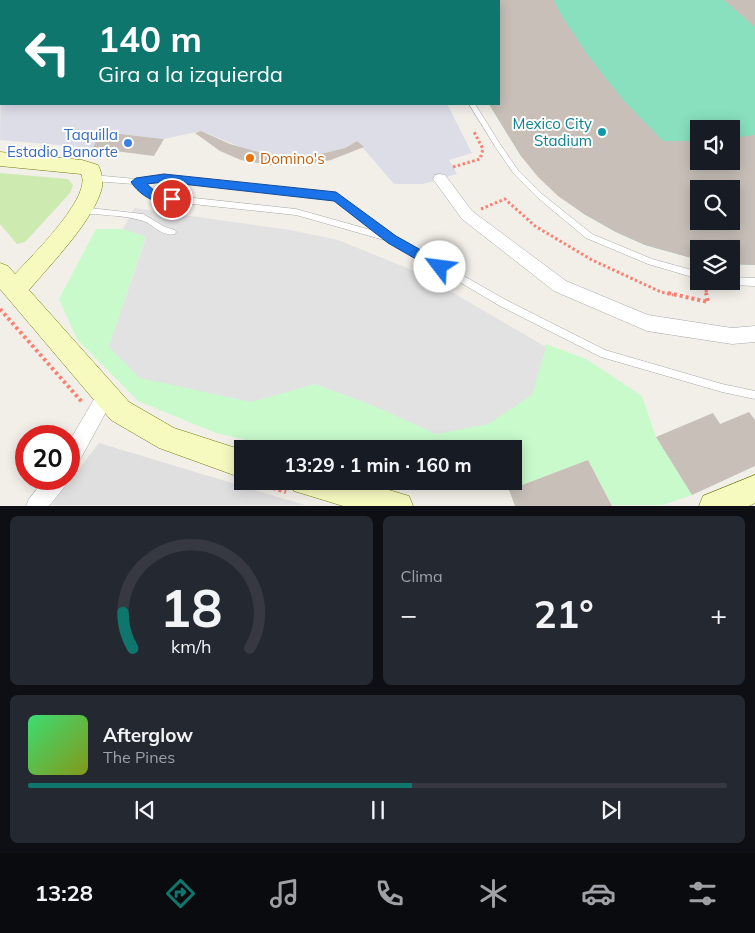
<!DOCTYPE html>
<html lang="es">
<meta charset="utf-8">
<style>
:root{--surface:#171b24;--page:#242831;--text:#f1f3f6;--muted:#9ea1a6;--line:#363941;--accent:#0f766e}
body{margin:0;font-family:Mulish,sans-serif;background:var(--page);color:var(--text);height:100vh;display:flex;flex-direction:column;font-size:19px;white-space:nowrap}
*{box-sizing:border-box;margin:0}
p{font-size:16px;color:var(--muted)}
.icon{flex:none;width:28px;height:28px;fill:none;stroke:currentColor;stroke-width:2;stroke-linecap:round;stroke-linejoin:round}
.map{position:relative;height:506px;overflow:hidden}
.details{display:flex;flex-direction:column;gap:10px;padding:10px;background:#0d0f14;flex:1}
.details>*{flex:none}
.hud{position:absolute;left:0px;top:0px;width:500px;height:105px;box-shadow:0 2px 12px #0003;background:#0f766e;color:#fff;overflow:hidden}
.fabs{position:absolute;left:690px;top:120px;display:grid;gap:10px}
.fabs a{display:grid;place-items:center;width:50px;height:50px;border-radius:0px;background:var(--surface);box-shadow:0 2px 12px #0003;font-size:25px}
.speed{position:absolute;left:15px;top:425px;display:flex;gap:10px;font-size:25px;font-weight:700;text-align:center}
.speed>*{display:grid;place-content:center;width:65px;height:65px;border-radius:50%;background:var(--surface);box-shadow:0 2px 12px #0003;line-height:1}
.speed .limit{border:8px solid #d22;background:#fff;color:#111}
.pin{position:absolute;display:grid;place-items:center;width:42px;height:42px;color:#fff;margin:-21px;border:2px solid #fff;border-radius:50%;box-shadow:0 1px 5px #0007}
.me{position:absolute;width:55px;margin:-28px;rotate:300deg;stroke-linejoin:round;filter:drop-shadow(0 0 4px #0008)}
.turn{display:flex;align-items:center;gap:18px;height:105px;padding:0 15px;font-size:22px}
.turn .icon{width:65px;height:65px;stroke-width:2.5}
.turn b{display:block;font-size:35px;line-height:42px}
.big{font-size:38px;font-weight:700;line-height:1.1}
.details .widget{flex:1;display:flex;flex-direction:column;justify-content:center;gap:8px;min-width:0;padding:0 18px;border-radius:8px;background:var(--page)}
.details .dial{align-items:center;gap:0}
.dial svg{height:130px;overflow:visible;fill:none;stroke:var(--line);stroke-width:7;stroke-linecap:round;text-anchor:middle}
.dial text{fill:var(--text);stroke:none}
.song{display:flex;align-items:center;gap:15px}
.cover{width:60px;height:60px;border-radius:8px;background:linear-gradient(135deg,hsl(140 70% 55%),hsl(70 70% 35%))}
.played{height:5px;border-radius:2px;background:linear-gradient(90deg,var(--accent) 55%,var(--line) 55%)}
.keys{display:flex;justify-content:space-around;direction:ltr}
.heat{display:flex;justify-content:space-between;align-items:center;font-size:28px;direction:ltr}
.details .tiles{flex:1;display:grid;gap:10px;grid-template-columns:1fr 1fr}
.widget:last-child{grid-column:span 2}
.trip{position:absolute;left:234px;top:440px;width:288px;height:50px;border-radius:0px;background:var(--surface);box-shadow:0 2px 12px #0003;font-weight:700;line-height:50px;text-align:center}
.dock{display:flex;height:80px;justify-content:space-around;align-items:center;background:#090b0e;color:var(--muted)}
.dock .icon{width:35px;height:35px}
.dock .current{color:var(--accent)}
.dock b{font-size:22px;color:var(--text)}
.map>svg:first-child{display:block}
.residential{fill:#e0dfdf}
.grass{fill:#cdebb0}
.park{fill:#c8facc}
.pitch{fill:#88e0be;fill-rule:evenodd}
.parking{fill:#e2e2e2}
.plaza{fill:#dddde8}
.building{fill:#c7bfb8;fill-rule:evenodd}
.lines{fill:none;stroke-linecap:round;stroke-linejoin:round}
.lane-casing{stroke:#a9a9a9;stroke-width:1}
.street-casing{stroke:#a9a9a9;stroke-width:1}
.secondary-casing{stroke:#707d05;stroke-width:1}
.path-far2{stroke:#fa8072;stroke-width:2.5;stroke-dasharray:2 2;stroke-linecap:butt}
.path-far1{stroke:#fa8072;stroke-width:3;stroke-dasharray:2.5 2.5;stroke-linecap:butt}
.path{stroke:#fa8072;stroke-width:4;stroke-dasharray:3 3;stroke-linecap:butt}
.lane{fill:#fff;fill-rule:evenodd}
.street{fill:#fff;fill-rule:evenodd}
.secondary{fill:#f7fabf;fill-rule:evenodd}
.tram{stroke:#707070;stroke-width:1}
.route{fill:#1a73e8;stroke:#114b97}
.culture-dot{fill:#0f9aa8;stroke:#fff;stroke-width:2}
.shop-dot{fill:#3f7fe0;stroke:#fff;stroke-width:2}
.food-dot{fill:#e8710a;stroke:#fff;stroke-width:2}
.labels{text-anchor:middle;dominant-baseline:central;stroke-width:4;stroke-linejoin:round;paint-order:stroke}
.culture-label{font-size:15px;fill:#0d838f;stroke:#fff;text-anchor:end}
.shop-label{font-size:15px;fill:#366cbe;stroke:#fff;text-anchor:end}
.food-label{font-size:15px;fill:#c56008;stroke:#fff;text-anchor:start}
</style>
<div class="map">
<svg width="755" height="506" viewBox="0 0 755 506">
<rect width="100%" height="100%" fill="#f2efe9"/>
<!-- residential -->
<path class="residential" d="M99,443L305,505H51Z"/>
<!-- grass -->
<path class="grass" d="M0,173L68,179L73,185L70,193L25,242L17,244L0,224Z"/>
<!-- park -->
<path class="park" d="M96,229H123L146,236L109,347L251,401L315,384L374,406L532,395L546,344L586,359L642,396L656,437L692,495L663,505H612L588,460L509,490L430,482L426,481H512V449H285L216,433L138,401L77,339L59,299Z"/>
<!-- pitch -->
<path class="pitch" d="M448,0H755V265L731,264V249H699V260L645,245L616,232L584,214L521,156L489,104H499V1ZM699,129H731V161H699ZM699,189H731V221H699Z"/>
<!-- parking -->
<path class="parking" d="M134,208L290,230L338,240L417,272L546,347L532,395L488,424L436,434L374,406L315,384L251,402L140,378L109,347L146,237L123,229Z"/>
<!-- plaza -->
<path class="plaza" d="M1,56V104H447L472,153L449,160L457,174L423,184H394L357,141L345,148L325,153L297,157L272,156L248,150L201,131L164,139L104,132L92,148L0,140Z"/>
<!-- building -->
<path class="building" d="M499,0H554L560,13L587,54L623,100L663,141H699V161H731V138L755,135V265L731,264V249H699V260L645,245L616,232L584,214L558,196L538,177L521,156L489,104H499ZM699,189H731V221H699Z
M724,0H755V27Z
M201,131L230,144L272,156L297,157L325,153L345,148L357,141L364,147L331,160L297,166L269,165L241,160L220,151L195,133Z
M103,132L164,139L154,156L92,148Z
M749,412L755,420V466L692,495L656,437L713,413L720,424Z
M588,460L612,506H515L509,490Z"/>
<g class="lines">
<defs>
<path id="lane" d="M181,0H188V1H182Z
M252,0H257V1H253Z
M276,0H281L280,1H276Z
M292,0H307L306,1H292Z
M433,0H437V1H433Z
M469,104H475L500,144L518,170L542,194L592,234L652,259L699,272V279L648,264L586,238L538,198L514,174L496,148Z
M93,175L136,179L164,175L339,195L395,237L506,300L605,350L722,384L755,391V399L722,392L601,357L500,306L387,239L384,240L296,215L155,200L134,184L93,181L90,178ZM164,181L335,200L378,232L296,209L157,194L143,184Z
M81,207L143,214L165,227L175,230L176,232L175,234C160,237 152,222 140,220C122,215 99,215 81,213L77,210Z
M731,277L755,278V286L731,285L728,283L727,281H731Z"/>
<path id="street" d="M440,174L445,175L472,211L566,281L648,315L732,328L755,326V342L732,344L647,331L554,291L462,219L433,179L435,175Z
M106,386L112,389L115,395L112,401L76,467L69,470V442L100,389Z
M45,479H68L65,486L49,506H26L29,499Z"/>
<path id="secondary" d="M1,38V48L0,49V39Z
M0,152L82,160L98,165C102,173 104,182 101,191C91,223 51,264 29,290L129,402L174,428L242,450V478L159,448L111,420L0,289V263L8,266L15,274C31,257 93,196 81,174L0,166Z
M755,475V503L749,506H699L703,496Z
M290,481H359L409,496L413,506H343L294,491Z"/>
</defs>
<!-- lane casing -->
<use href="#lane" class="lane-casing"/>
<!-- street casing -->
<use href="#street" class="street-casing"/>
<!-- secondary casing -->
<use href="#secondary" class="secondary-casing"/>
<!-- path-far2 -->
<path class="path-far2" d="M120,0L123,1
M9,1L11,0
M77,1L79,0"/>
<!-- path-far1 -->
<path class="path-far1" d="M453,167L480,159L483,149L473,130
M481,209L505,199L535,226L592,260L661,292L673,295
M705,285L707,295"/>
<!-- path -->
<path class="path" d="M668,293L708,302L706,293
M0,309L82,402
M250,481L286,492"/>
<!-- lane -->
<use href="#lane" class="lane"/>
<!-- street -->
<use href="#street" class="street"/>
<!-- secondary -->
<use href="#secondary" class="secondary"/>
<!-- tram -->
<path class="tram" d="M28,1L30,0"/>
</g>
<!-- route -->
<path class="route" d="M164,174L336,192L396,236L444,263L445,267L444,270L440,272L435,270L388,243L334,201L164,182L147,184L157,193L176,196L178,199L176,202C159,207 140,196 131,182L136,178Z"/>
<!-- markers -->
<circle class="culture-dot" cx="602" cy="132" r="5"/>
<circle class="shop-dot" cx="128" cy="143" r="5"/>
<circle class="food-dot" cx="250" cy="158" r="5"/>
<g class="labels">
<!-- culture labels -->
<g class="culture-label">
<text x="592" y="123">Mexico City<tspan x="592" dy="17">Stadium</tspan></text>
</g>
<!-- shop labels -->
<g class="shop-label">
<text x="118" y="134">Taquilla<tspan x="118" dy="17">Estadio Banorte</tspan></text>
</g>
<!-- food labels -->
<g class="food-label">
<text x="260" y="158">Domino's</text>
</g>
</g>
</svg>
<div class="fabs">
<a><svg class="icon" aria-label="sound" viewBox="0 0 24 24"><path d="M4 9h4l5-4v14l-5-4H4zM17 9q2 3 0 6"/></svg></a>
<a><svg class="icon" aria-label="search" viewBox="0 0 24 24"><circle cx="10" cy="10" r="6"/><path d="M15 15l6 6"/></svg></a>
<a><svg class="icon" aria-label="layers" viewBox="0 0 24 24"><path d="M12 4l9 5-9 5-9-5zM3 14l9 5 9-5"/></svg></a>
</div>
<div class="speed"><div class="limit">20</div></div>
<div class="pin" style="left:172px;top:199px;background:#d93025"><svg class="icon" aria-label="arrive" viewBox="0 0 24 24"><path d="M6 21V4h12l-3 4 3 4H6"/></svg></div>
<svg class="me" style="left:440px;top:267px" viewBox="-20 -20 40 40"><circle r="19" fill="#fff"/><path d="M0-13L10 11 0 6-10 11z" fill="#1a73e8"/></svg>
<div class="trip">13:29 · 1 min · 160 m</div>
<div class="hud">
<div class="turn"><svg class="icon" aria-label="left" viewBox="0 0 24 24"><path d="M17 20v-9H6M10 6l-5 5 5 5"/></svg><div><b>140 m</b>Gira a la izquierda</div></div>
</div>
</div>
<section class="details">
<div class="tiles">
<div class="widget dial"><svg viewBox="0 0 100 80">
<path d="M14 69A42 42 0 1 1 86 69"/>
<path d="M14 69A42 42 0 0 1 8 47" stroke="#0f766e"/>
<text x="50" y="56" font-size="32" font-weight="700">18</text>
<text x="50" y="72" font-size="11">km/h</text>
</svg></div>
<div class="widget"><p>Clima</p>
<div class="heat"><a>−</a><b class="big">21°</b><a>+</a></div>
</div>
<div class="widget">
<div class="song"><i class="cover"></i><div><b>Afterglow</b><p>The Pines</p></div></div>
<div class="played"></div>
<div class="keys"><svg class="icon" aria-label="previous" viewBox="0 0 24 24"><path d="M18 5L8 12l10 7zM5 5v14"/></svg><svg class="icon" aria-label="pause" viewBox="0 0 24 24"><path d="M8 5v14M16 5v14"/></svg><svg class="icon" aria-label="next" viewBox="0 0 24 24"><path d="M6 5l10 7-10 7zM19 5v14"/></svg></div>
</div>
</div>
</section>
<nav class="dock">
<b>13:28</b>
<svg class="icon current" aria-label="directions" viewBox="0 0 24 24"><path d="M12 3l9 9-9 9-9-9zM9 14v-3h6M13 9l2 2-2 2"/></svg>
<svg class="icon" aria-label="music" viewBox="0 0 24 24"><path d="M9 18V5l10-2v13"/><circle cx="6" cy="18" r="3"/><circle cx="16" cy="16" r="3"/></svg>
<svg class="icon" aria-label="phone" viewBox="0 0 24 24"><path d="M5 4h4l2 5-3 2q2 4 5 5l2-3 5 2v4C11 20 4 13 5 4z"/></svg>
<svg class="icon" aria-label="climate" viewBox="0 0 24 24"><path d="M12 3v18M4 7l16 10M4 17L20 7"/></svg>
<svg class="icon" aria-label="car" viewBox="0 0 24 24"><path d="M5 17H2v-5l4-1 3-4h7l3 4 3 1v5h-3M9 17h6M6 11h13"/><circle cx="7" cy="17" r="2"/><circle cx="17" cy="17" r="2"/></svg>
<svg class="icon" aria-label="filters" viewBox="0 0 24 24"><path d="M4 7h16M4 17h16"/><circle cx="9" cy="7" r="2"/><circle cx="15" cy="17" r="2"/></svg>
</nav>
